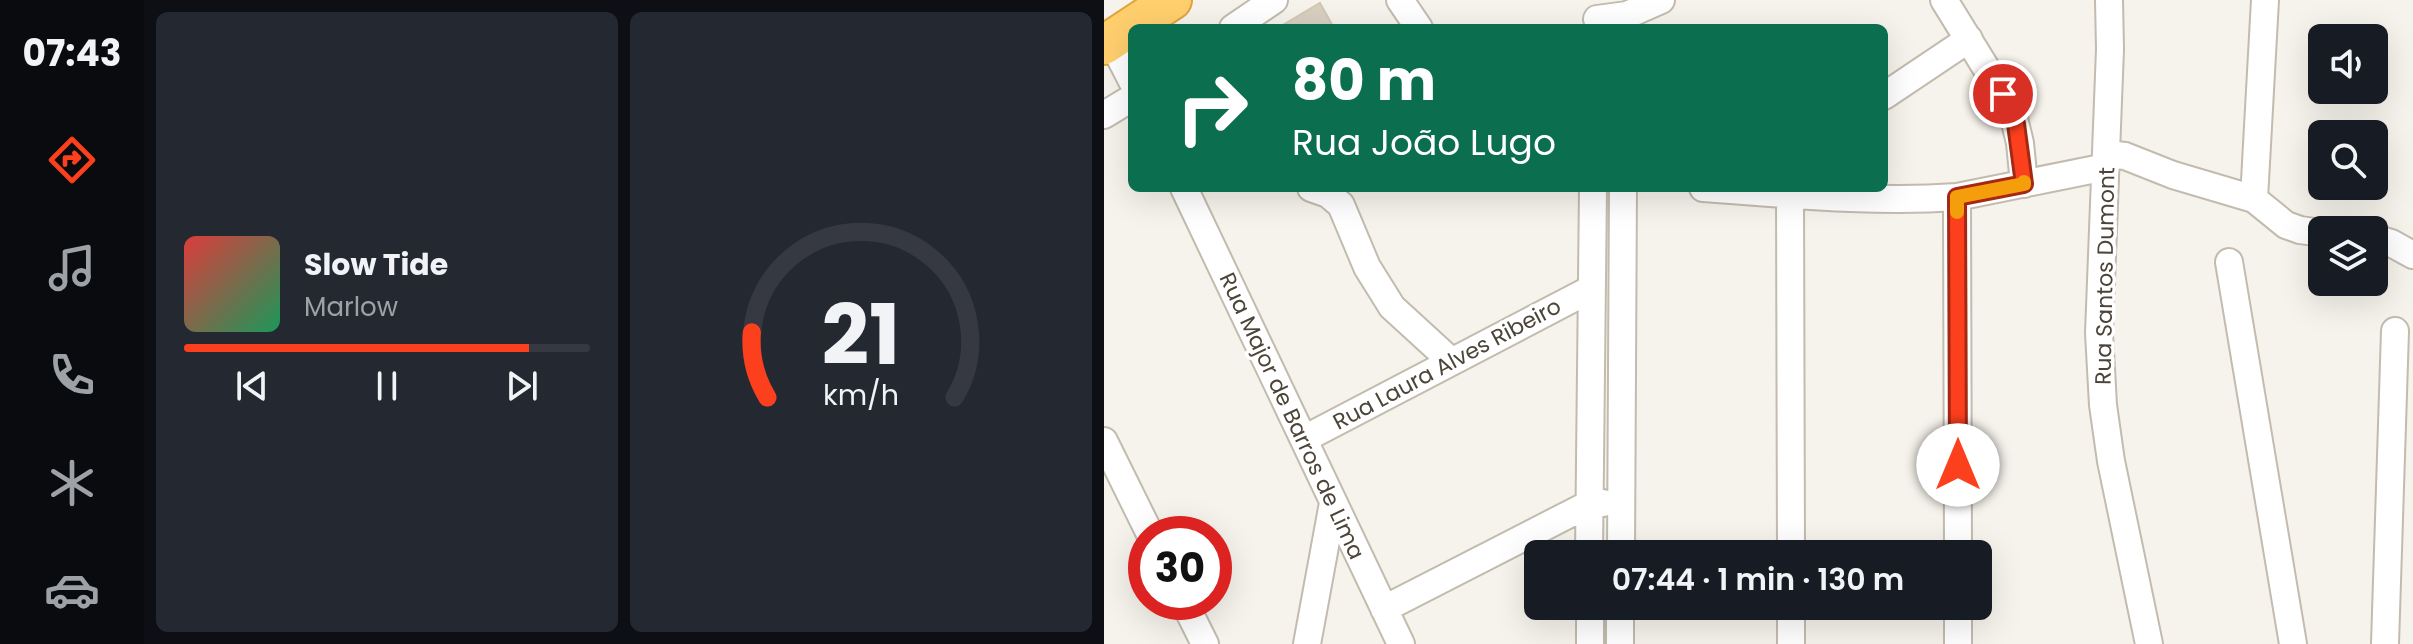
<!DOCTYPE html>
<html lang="pt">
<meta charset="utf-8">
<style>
:root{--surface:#171b24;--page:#242831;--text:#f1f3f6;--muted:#9ea1a6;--line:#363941;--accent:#fc3f1d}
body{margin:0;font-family:Poppins,sans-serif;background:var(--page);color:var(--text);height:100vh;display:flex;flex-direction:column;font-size:30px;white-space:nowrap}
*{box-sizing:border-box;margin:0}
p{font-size:26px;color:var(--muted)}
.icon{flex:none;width:44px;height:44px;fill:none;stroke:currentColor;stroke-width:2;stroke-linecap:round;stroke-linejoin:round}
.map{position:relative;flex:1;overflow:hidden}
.drawer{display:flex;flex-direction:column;gap:12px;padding:12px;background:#0d0f14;width:960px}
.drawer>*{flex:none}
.hud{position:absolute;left:24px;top:24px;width:760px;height:168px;border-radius:12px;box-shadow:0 8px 32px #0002;background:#0b6e4f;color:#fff;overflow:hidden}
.tools{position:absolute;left:1204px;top:24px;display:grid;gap:16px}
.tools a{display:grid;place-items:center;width:80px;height:80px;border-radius:12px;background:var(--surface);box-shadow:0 8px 32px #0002;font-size:40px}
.speed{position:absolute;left:24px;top:516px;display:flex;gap:16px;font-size:40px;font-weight:700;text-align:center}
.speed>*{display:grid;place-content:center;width:104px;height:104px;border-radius:50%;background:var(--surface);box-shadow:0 8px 32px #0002;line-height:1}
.speed .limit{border:12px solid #d22;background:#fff;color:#111}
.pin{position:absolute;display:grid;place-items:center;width:68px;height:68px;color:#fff;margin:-34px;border:4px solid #fff;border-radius:50%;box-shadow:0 2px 8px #0007}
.me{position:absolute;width:88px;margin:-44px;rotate:0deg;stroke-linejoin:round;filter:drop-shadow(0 0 6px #0008)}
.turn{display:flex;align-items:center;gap:28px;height:168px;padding:0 32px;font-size:36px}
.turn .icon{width:104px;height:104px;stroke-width:2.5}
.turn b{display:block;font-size:56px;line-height:68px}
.drawer .card{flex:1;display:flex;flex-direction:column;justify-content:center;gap:12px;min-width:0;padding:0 28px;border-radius:12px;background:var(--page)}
.drawer .dial{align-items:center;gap:0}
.dial svg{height:208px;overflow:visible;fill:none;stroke:var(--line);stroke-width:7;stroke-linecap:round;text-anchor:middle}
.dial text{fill:var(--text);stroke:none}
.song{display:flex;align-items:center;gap:24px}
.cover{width:96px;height:96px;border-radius:12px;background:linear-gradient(135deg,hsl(0 70% 55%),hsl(150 70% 35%))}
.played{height:8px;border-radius:4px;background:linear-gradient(90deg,var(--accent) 85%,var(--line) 85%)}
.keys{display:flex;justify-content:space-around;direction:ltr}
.drawer .tiles{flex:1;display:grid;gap:12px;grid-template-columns:repeat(2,1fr)}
.trip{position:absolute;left:420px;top:540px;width:468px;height:80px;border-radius:12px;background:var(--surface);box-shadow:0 8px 32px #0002;font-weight:600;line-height:80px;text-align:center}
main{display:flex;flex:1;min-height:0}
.tab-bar{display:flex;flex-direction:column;width:144px;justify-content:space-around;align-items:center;background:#090b0e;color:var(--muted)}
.tab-bar .icon{width:56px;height:56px}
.tab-bar .on{color:var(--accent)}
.tab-bar b{font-size:36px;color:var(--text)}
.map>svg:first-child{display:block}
.building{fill:#d8cfc1;stroke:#d3c7b4;stroke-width:2}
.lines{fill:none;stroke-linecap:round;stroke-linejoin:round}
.minor-casing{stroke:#c2bbae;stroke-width:30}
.highway-casing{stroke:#e0a43c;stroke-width:42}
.minor{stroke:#fff;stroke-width:26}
.highway{stroke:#ffcf6e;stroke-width:38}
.route-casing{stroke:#a42913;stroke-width:20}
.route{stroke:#fc3f1d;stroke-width:14}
.slow{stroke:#f59e0b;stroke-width:14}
.labels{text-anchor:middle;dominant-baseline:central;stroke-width:7;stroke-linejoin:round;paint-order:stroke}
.street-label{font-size:22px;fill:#4b4439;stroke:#fff}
</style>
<main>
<nav class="tab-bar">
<b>07:43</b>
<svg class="icon on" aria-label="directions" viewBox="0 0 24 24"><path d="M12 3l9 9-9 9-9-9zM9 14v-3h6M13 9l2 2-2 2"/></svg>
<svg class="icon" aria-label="music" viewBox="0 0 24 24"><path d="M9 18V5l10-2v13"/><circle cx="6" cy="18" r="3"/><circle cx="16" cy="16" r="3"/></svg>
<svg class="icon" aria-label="phone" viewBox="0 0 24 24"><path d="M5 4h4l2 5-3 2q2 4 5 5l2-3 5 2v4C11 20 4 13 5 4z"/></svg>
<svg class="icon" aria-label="climate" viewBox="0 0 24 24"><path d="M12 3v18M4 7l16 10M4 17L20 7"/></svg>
<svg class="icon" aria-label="car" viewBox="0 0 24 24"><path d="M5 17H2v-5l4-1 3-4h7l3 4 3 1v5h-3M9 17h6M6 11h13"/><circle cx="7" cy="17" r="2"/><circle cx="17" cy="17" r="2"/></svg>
</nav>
<section class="drawer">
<div class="tiles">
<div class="card">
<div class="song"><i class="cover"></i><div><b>Slow Tide</b><p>Marlow</p></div></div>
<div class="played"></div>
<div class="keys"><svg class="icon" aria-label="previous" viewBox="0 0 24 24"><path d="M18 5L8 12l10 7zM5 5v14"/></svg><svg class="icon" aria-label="pause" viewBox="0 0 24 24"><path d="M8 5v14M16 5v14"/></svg><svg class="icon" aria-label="next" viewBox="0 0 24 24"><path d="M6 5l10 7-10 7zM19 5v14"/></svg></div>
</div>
<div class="card dial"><svg viewBox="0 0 100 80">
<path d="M14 69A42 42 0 1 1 86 69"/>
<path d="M14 69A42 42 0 0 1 8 44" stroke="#fc3f1d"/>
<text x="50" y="56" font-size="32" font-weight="700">21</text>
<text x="50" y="72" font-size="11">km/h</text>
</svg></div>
</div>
</section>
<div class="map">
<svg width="1309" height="644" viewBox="0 0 1309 644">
<rect width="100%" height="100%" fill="#f6f3ec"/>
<!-- building -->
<path class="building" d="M216,3L230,28H174Z"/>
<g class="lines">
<defs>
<path id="minor" d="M296,0L315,28
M840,0L908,110L916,143L920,184
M1005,0L1006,49L995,333L999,405L1007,461L1045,644
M493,19L523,15L557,0
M129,28L170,0
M7,40L28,81
M780,96L865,39
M0,115L28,98
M1003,154L1021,156L1069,175L1150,199L1182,225L1196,230L1218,233
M80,188L297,644
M207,188L224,194L237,205L263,267L288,307L347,361
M599,188C683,194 769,203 853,197L1002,167
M686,194L687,554
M853,197L854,554
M1150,199L1161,0
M1270,238L1287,243L1309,255
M1125,262L1189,644
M200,439L487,289
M0,441L46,534
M485,554L489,188
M517,554L519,188
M80,602L101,644
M486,606V644
M687,606V644
M854,606V644
M280,609L485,504L499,503
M203,644L229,503
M516,644V606
M1281,644L1291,331"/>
<path id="highway" d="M0,45L68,0"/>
</defs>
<!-- minor casing -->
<use href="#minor" class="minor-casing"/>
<!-- highway casing -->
<use href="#highway" class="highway-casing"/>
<!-- minor -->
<use href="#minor" class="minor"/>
<!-- highway -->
<use href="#highway" class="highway"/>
</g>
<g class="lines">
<defs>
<path id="route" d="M854,465L853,197L920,184L912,124L899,94"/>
</defs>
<!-- route casing -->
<use href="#route" class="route-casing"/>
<!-- route -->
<use href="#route" class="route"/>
<!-- slow -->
<path class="slow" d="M853,212V197L920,184V182"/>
</g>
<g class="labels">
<!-- street labels -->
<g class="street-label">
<text transform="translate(1001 276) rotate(-89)">Rua Santos Dumont</text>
<text transform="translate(343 364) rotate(-28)">Rua Laura Alves Ribeiro</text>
<text transform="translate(188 416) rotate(65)">Rua Major de Barros de Lima</text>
</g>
</g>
</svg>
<div class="tools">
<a><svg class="icon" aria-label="sound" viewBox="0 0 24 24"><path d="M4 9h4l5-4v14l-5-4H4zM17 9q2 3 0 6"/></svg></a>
<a><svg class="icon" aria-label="search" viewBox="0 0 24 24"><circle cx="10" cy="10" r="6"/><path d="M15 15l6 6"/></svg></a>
<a><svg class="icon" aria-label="layers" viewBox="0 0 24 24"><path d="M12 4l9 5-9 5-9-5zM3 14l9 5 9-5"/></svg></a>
</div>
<div class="speed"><div class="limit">30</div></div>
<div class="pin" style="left:899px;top:94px;background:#d93025"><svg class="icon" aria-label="arrive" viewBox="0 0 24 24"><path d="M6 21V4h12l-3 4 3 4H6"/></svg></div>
<svg class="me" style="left:854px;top:465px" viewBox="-20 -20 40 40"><circle r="19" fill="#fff"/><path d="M0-13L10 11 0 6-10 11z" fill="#fc3f1d"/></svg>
<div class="trip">07:44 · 1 min · 130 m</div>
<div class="hud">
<div class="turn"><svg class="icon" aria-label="right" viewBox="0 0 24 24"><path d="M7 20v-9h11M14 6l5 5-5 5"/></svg><div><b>80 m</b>Rua João Lugo</div></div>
</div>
</div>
</main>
